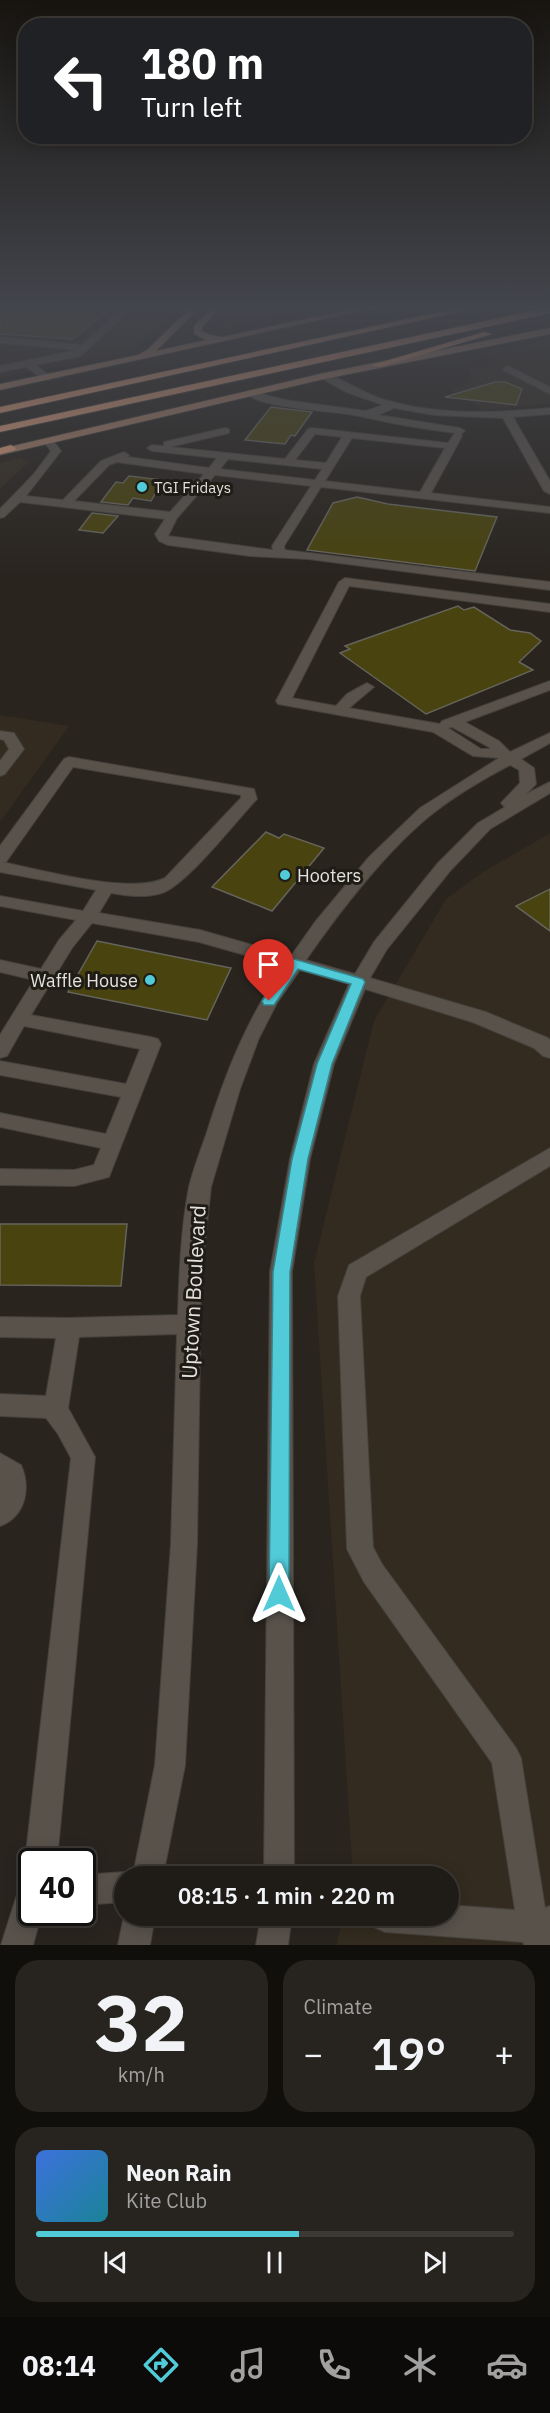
<!DOCTYPE html>
<meta charset="utf-8">
<style>
:root{--surface:#1f1b16;--page:#27241f;--text:#f1f3f6;--muted:#a1a1a1;--line:#3c3935;--accent:#52cbd9}
body{margin:0;font-family:"IBM Plex Sans",sans-serif;background:var(--page);color:var(--text);height:100vh;display:flex;flex-direction:column;font-size:22px;white-space:nowrap}
*{box-sizing:border-box;margin:0}
p{font-size:20px;color:var(--muted)}
.icon{flex:none;width:33px;height:33px;fill:none;stroke:currentColor;stroke-width:2;stroke-linecap:round;stroke-linejoin:round}
.map{position:relative;height:1945px;overflow:hidden}
.sheet{display:flex;flex-direction:column;gap:15px;padding:15px;background:#110f0c;flex:1}
.sheet>*{flex:none}
.top-card{position:absolute;left:18px;top:18px;width:514px;height:126px;border-radius:24px;box-shadow:0 3px 15px #0003,0 0 0 2px var(--line);background:#202124;color:#fff;overflow:hidden}
.speed{position:absolute;left:18px;top:1848px;display:flex;gap:12px;font-size:30px;font-weight:700;text-align:center}
.speed>*{display:grid;place-content:center;width:78px;height:78px;border-radius:50%;background:var(--surface);box-shadow:0 3px 15px #0003,0 0 0 2px var(--line);line-height:1}
.speed .limit{border:3px solid #111;border-radius:9px;background:#fff;color:#111}
.pin{position:absolute;display:grid;place-items:center;width:51px;height:51px;color:#fff;margin:-62px -26px;border-radius:50% 50% 50% 0;rotate:-45deg;box-shadow:0 0 6px #0007}
.pin .icon{rotate:45deg}
.me{position:absolute;width:66px;margin:-33px;rotate:0deg;stroke-linejoin:round;filter:drop-shadow(0 0 4px #0008)}
.turn{display:flex;align-items:center;gap:21px;height:126px;padding:0 24px;font-size:27px}
.turn .icon{width:78px;height:78px;stroke-width:2.5}
.turn b{display:block;font-size:42px;line-height:51px}
.big{font-size:45px;font-weight:600;line-height:1.1}
.sheet .card{flex:1;display:flex;flex-direction:column;justify-content:center;gap:9px;min-width:0;padding:0 21px;border-radius:24px;background:var(--page)}
.sheet .dial{align-items:center;gap:0}
.dial b{font-size:78px;line-height:1}
.song{display:flex;align-items:center;gap:18px}
.cover{width:72px;height:72px;border-radius:9px;background:linear-gradient(135deg,hsl(220 70% 55%),hsl(190 70% 35%))}
.played{height:6px;border-radius:3px;background:linear-gradient(90deg,var(--accent) 55%,var(--line) 55%)}
.keys{display:flex;justify-content:space-around;direction:ltr}
.heat{display:flex;justify-content:space-between;align-items:center;font-size:33px;direction:ltr}
.sheet .tiles{flex:1;display:grid;gap:15px;grid-template-columns:1fr 1fr}
.card:last-child{grid-column:span 2}
.trip{position:absolute;left:114px;top:1866px;width:345px;height:60px;border-radius:30px;background:var(--surface);box-shadow:0 3px 15px #0003,0 0 0 2px var(--line);font-weight:600;line-height:60px;text-align:center}
.menu{display:flex;height:96px;justify-content:space-around;align-items:center;background:#0c0b09;color:var(--muted)}
.menu .icon{width:42px;height:42px}
.menu .active{color:var(--accent)}
.menu b{font-size:27px;color:var(--text)}
.map>svg:first-child{display:block}
.built{fill:#332b1f}
.building{fill:#49430f;stroke:#65645c;stroke-width:1.5}
.lines{fill:none;stroke-linecap:round;stroke-linejoin:round}
.minor-casing{stroke:#44403b;stroke-width:2}
.major-casing{stroke:#44403b;stroke-width:2}
.highway-casing{stroke:#44403b;stroke-width:2}
.minor{fill:#58524b;fill-rule:evenodd}
.major{fill:#aa8067;fill-rule:evenodd}
.highway{fill:#e19f7a;fill-rule:evenodd}
.route{fill:#52cbd9;stroke:#35848d;stroke-width:1.5}
.poi-dot{fill:#52cbd9;stroke:#1f1b15;stroke-width:2}
.labels{text-anchor:middle;dominant-baseline:central;stroke-width:6;stroke-linejoin:round;paint-order:stroke}
.far-poi-label{font-size:15px;fill:#e5e2de;stroke:#1f1b15;text-anchor:start}
.poi-label{font-size:18px;fill:#e5e2de;stroke:#1f1b15;text-anchor:start}
.near-street-label{font-size:21px;fill:#e5e2de;stroke:#1f1b15}
</style>
<div class="map">
<svg width="550" height="1945" viewBox="0 0 550 1945">
<rect width="100%" height="100%" fill="#29241e"/>
<!-- built -->
<path class="built" d="M0,305H180L130,352L0,378Z
M236,305H328L225,328L215,327Z
M550,340V404L483,410L452,390L471,382L472,379L469,369L497,362L480,353Z
M20,457L29,462L0,489V463Z
M0,715L69,726L0,822Z
M550,833V1945H337L342,1916H448V1876H349L352,1862L314,1263L374,1021L446,899L483,872Z"/>
<!-- building -->
<path class="building" d="M0,305H71L109,309L73,339L0,334Z
M495,382H505L522,389L516,405L445,397Z
M271,407L312,412L295,436L291,435L285,444L245,440Z
M129,476L163,480L151,501L133,498L128,505L101,502L116,482L123,483Z
M357,497L388,504L497,517L475,571L307,550L333,503Z
M92,513L118,516L103,533L79,530Z
M458,606L464,610L474,607L510,630L530,633L541,641L519,662L533,670L426,714L340,653L350,649L345,646Z
M266,832L279,838L284,834L324,848L272,911L212,887Z
M550,889V931L516,906Z
M97,941L231,968L207,1020L68,992Z
M0,1224H127L121,1286L0,1285Z"/>
<g class="lines">
<defs>
<path id="minor" d="M126,305H135L81,356L36,365L50,376V380H44L26,367L0,372V366L77,350L0,343V337L82,345Z
M165,305H195L199,308L195,311Z
M266,305H275L264,316L215,313L211,310L215,307L262,310Z
M508,366L550,387V394L505,371L503,369Z
M324,373C343,379 360,391 379,398C434,416 494,413 550,408V414L513,417L550,481V494L544,491L503,418L434,415L394,408L378,415L460,428L465,431L461,434L462,436L431,493L550,507V513L321,487L284,546L285,550L550,582V590L308,559L250,556L168,545L159,541L155,534L165,519L20,502L4,517L0,518V509L33,475L51,451L43,441L48,438L52,439L61,451L26,496L63,500L101,461L124,452L129,455L128,457L209,468L217,458L152,451L147,448L152,445L164,446V442L225,428L229,429V433L170,447L285,459L308,429L312,428L448,443L455,433C424,429 394,424 364,417C335,410 268,410 246,394L251,391L285,400L366,411L383,405L346,392L321,378V374ZM315,434L342,437L326,463L295,460ZM352,438L445,448L420,492L325,481ZM228,459L322,469L315,480L220,469ZM117,462L204,474L170,512L74,501L109,465ZM215,475L311,486L272,546L273,550L168,536L177,518Z
M345,578L550,604V612L349,586L292,698L336,706L347,694L367,683L374,687L349,708L440,724L442,721L550,681V690L465,722L499,741L510,752L550,733V743L521,759L534,768L536,784L526,794L550,782V793L490,829L450,871L387,949L370,978L486,1012L548,1038L550,1040V1058L543,1056L534,1048L472,1022L365,989L334,1064L310,1159L292,1272L294,1876H264L270,1272L290,1159L314,1064L349,984L300,970L277,1003L259,1038L240,1089L211,1187L201,1280L197,1544L185,1765L163,1876H124V1902L82,1905V1875L124,1872L133,1875L155,1765L171,1544L177,1334L79,1337L68,1408L95,1457L58,1850L55,1862H32V1874L25,1862L71,1458L58,1434L46,1418L0,1416V1394L46,1396L56,1338L0,1337V1317L69,1318L178,1315C179,1273 181,1228 189,1187C193,1170 200,1152 206,1135C225,1074 247,1018 284,966L199,942L92,923L72,948L31,1015L151,1037L158,1039L161,1044L109,1177L74,1186L0,1185V1169L74,1170L94,1165L101,1148L0,1127V1113L106,1134L121,1097L0,1075V1061L126,1084L140,1049L24,1026L7,1056L0,1058V1035L34,980L0,972V960L41,969L59,940L76,920L0,906V896L83,911L96,890L0,872V846L64,759L69,757L254,789L257,799L254,802C235,823 186,885 162,893C147,898 127,896 111,893L99,913L200,930L291,956L315,922L369,857L420,808L499,758L473,756L433,732L278,704L276,701L339,582ZM452,727L489,747L490,749H481L448,728ZM510,765L519,770L520,783L501,803L505,807L478,823L438,863L374,942L355,974L306,960C339,912 387,850 432,814C456,795 483,779 510,765ZM73,767L241,795V798L165,878C131,895 42,870 2,862H6Z
M0,731L14,733L24,749L5,774L0,776V761L9,749L4,740L0,739Z
M550,1148V1166L366,1277L360,1296L373,1547L382,1564L516,1748L521,1758L545,1908L550,1906V1945H524L523,1942L385,1932L374,1927L370,1916H448V1905L515,1910L492,1763L364,1582L347,1549L338,1296L349,1265Z
M0,1453L21,1465C31,1488 26,1516 0,1526Z
M32,1878V1912H42L33,1945H1L21,1882Z
M124,1916H155L150,1945H118Z
M261,1916H292L288,1945H256Z"/>
<path id="major" d="M193,305H202L156,351L206,340L194,334V326L214,305H223L202,327V331L210,335L222,337L370,305H388L0,390V384L138,355L147,350Z
M550,328V334L324,379L0,455V449L324,373Z"/>
<path id="highway" d="M372,305H403L369,310L368,308Z
M472,305H490L0,413V407Z
M550,307V313L0,432V426Z
M484,332L492,334L380,367L372,365Z
M11,445L16,448L15,450L0,454V448Z"/>
</defs>
<!-- minor casing -->
<use href="#minor" class="minor-casing"/>
<!-- major casing -->
<use href="#major" class="major-casing"/>
<!-- highway casing -->
<use href="#highway" class="highway-casing"/>
<!-- minor -->
<use href="#minor" class="minor"/>
<!-- major -->
<use href="#major" class="major"/>
<!-- highway -->
<use href="#highway" class="highway"/>
</g>
<!-- sky -->
<linearGradient id="sky" x2="0" y2="1"><stop stop-color="#171410"/><stop offset="0.53" stop-color="#43454c"/><stop offset="1" stop-color="#43454c" stop-opacity="0"/></linearGradient>
<rect width="550" height="578" fill="url(#sky)"/>
<!-- route -->
<path class="route" d="M294,959L363,979L365,982L332,1064L308,1159L290,1272L289,1594L286,1601L279,1604L272,1601L269,1594L273,1272L292,1159L317,1064L351,984L298,969L274,1005H264L262,1001L264,998L290,960Z"/>
<!-- markers -->
<g class="poi-dot">
<circle cx="142" cy="487" r="6"/>
<circle cx="285" cy="875" r="6"/>
<circle cx="150" cy="980" r="6"/>
</g>
<g class="labels">
<!-- far-poi labels -->
<g class="far-poi-label">
<text x="154" y="487">TGI Fridays</text>
</g>
<!-- poi labels -->
<g class="poi-label">
<text x="297" y="875">Hooters</text>
<text x="138" y="980" text-anchor="end">Waffle House</text>
</g>
<!-- near-street labels -->
<g class="near-street-label">
<text transform="translate(193 1292) rotate(-87)">Uptown Boulevard</text>
</g>
</g>
</svg>
<div class="speed"><div class="limit">40</div></div>
<div class="pin" style="left:269px;top:1001px;background:#d93025"><svg class="icon" aria-label="arrive" viewBox="0 0 24 24"><path d="M6 21V4h12l-3 4 3 4H6"/></svg></div>
<svg class="me" style="left:279px;top:1594px" viewBox="-20 -20 40 40"><path d="M0-17L14 15 0 8-14 15z" fill="#52cbd9" stroke="#fff" stroke-width="4"/></svg>
<div class="trip">08:15 · 1 min · 220 m</div>
<div class="top-card">
<div class="turn"><svg class="icon" aria-label="left" viewBox="0 0 24 24"><path d="M17 20v-9H6M10 6l-5 5 5 5"/></svg><div><b>180 m</b>Turn left</div></div>
</div>
</div>
<section class="sheet">
<div class="tiles">
<div class="card dial"><b>32</b><p>km/h</p></div>
<div class="card"><p>Climate</p>
<div class="heat"><a>−</a><b class="big">19°</b><a>+</a></div>
</div>
<div class="card">
<div class="song"><i class="cover"></i><div><b>Neon Rain</b><p>Kite Club</p></div></div>
<div class="played"></div>
<div class="keys"><svg class="icon" aria-label="previous" viewBox="0 0 24 24"><path d="M18 5L8 12l10 7zM5 5v14"/></svg><svg class="icon" aria-label="pause" viewBox="0 0 24 24"><path d="M8 5v14M16 5v14"/></svg><svg class="icon" aria-label="next" viewBox="0 0 24 24"><path d="M6 5l10 7-10 7zM19 5v14"/></svg></div>
</div>
</div>
</section>
<nav class="menu">
<b>08:14</b>
<svg class="icon active" aria-label="directions" viewBox="0 0 24 24"><path d="M12 3l9 9-9 9-9-9zM9 14v-3h6M13 9l2 2-2 2"/></svg>
<svg class="icon" aria-label="music" viewBox="0 0 24 24"><path d="M9 18V5l10-2v13"/><circle cx="6" cy="18" r="3"/><circle cx="16" cy="16" r="3"/></svg>
<svg class="icon" aria-label="phone" viewBox="0 0 24 24"><path d="M5 4h4l2 5-3 2q2 4 5 5l2-3 5 2v4C11 20 4 13 5 4z"/></svg>
<svg class="icon" aria-label="climate" viewBox="0 0 24 24"><path d="M12 3v18M4 7l16 10M4 17L20 7"/></svg>
<svg class="icon" aria-label="car" viewBox="0 0 24 24"><path d="M5 17H2v-5l4-1 3-4h7l3 4 3 1v5h-3M9 17h6M6 11h13"/><circle cx="7" cy="17" r="2"/><circle cx="17" cy="17" r="2"/></svg>
</nav>
